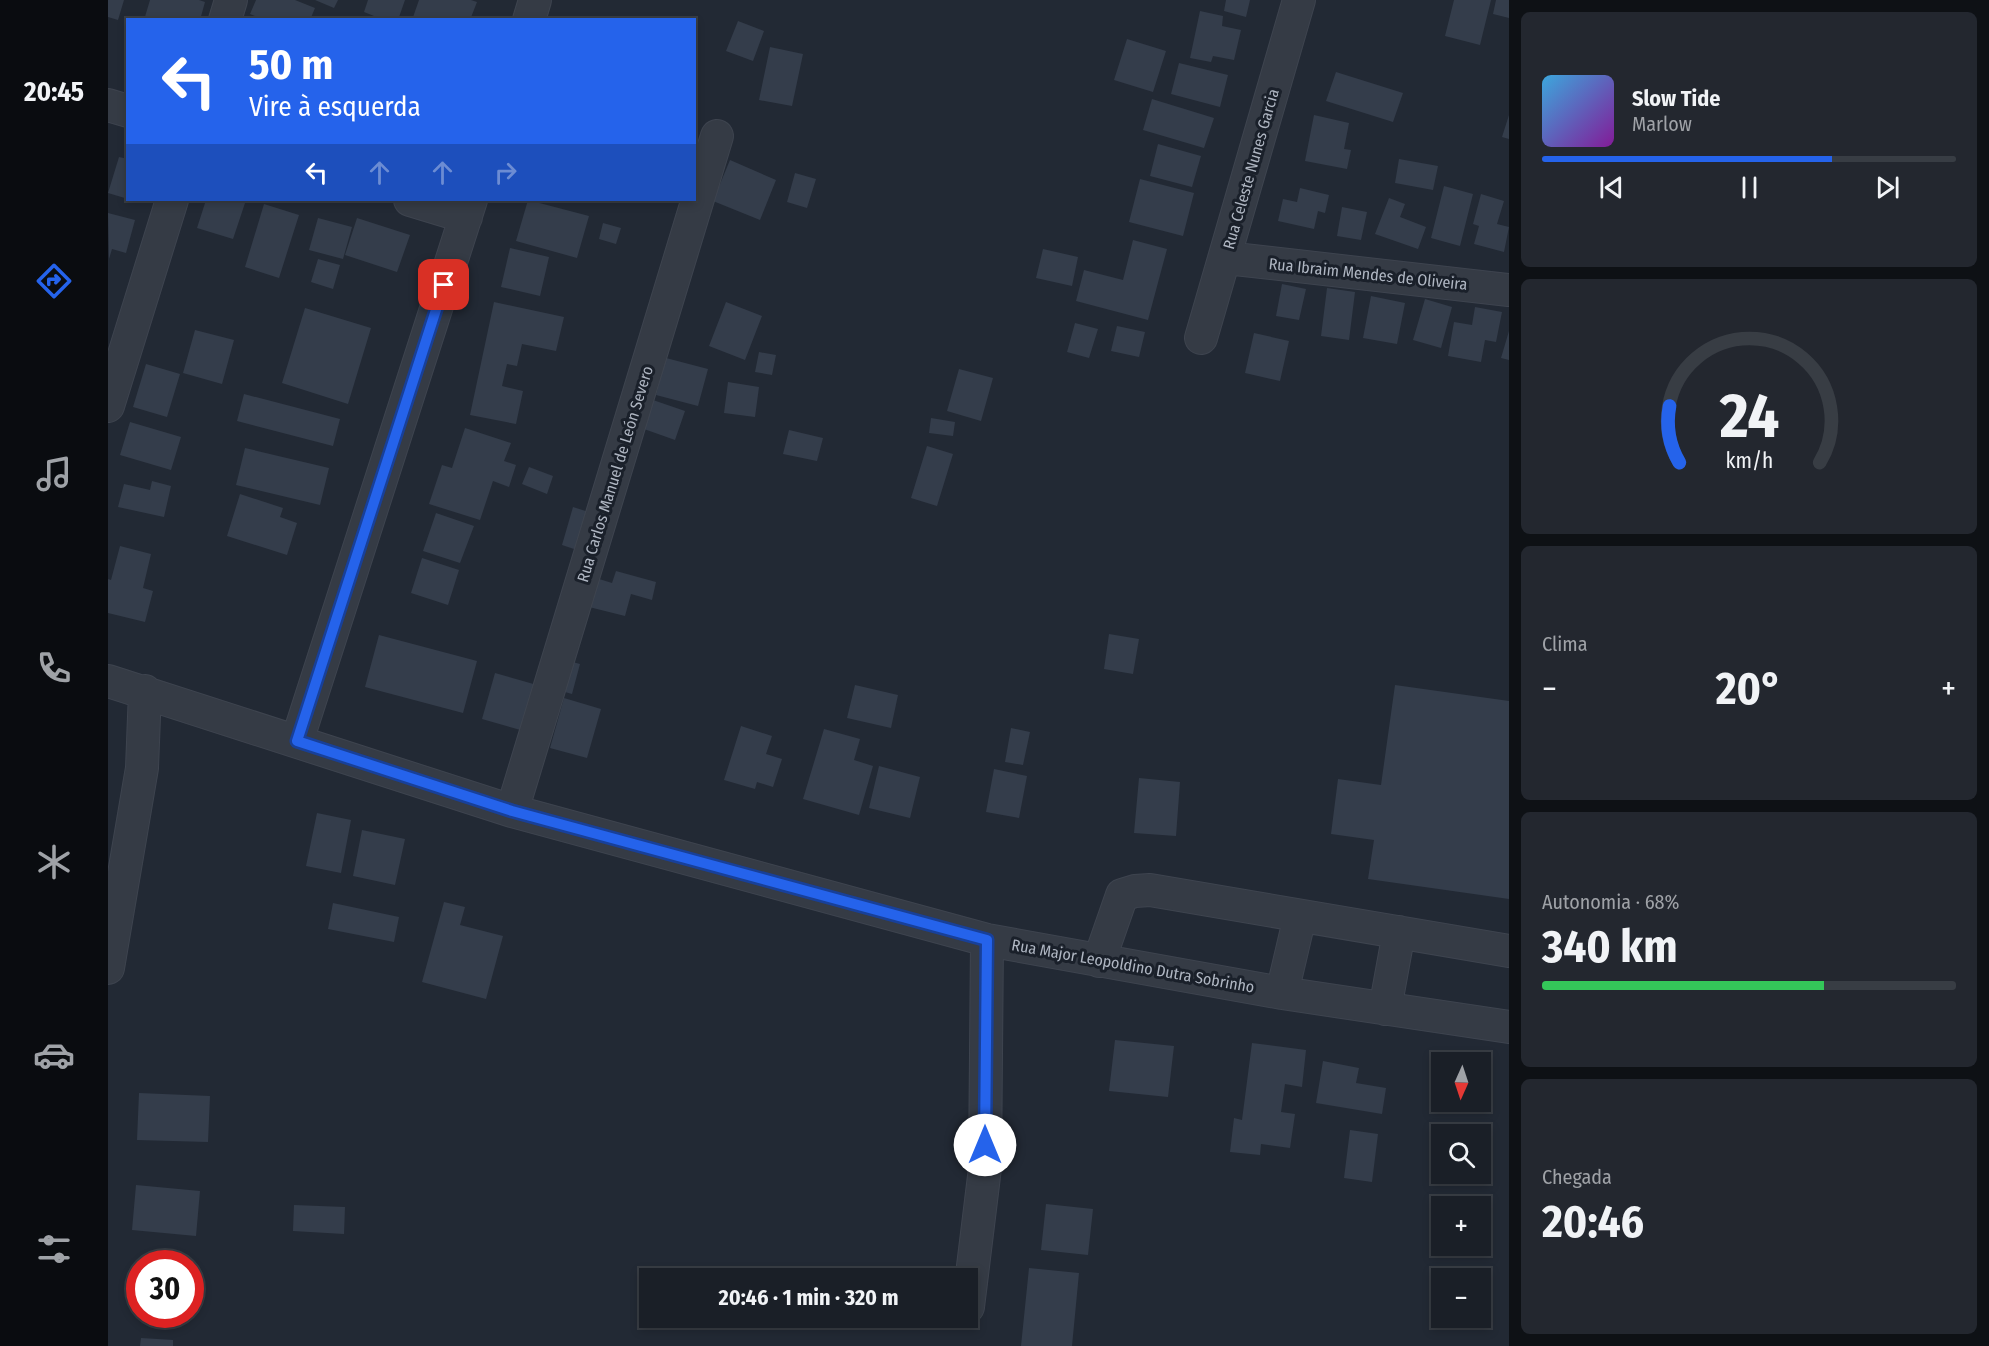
<!DOCTYPE html>
<html lang="pt">
<meta charset="utf-8">
<style>
:root{--surface:#1a1f27;--page:#23272f;--text:#f1f3f6;--muted:#9fa2a7;--line:#383d44;--accent:#2563eb}
body{margin:0;font-family:"Fira Sans Condensed",sans-serif;background:var(--page);color:var(--text);height:100vh;display:flex;flex-direction:column;font-size:22px;white-space:nowrap}
*{box-sizing:border-box;margin:0}
p{font-size:20px;color:var(--muted)}
.icon{flex:none;width:33px;height:33px;fill:none;stroke:currentColor;stroke-width:2;stroke-linecap:round;stroke-linejoin:round}
.map{position:relative;flex:1;overflow:hidden}
.drawer{display:flex;flex-direction:column;gap:12px;padding:12px;background:#0e1115;width:480px}
.drawer>*{flex:none}
.top-card{position:absolute;left:18px;top:18px;width:570px;height:183px;border-radius:0px;box-shadow:0 3px 9px #0003,0 0 0 2px var(--line);background:#2563eb;color:#fff;overflow:hidden}
.needle{width:39px;rotate:183deg}
.fabs{position:absolute;left:1323px;top:1052px;display:grid;gap:12px}
.fabs a{display:grid;place-items:center;width:60px;height:60px;border-radius:0px;background:var(--surface);box-shadow:0 3px 9px #0003,0 0 0 2px var(--line);font-size:30px}
.speed{position:absolute;left:18px;top:1250px;display:flex;gap:12px;font-size:30px;font-weight:700;text-align:center}
.speed>*{display:grid;place-content:center;width:78px;height:78px;border-radius:50%;background:var(--surface);box-shadow:0 3px 9px #0003,0 0 0 2px var(--line);line-height:1}
.speed .limit{border:9px solid #d22;background:#fff;color:#111}
.pin{position:absolute;display:grid;place-items:center;width:51px;height:51px;color:#fff;margin:-26px;border-radius:12px;box-shadow:0 3px 9px #0006}
.me{position:absolute;width:66px;margin:-33px;rotate:0deg;stroke-linejoin:round;filter:drop-shadow(0 0 4px #0008)}
.turn{display:flex;align-items:center;gap:21px;height:126px;padding:0 24px;font-size:27px}
.turn .icon{width:78px;height:78px;stroke-width:2.5}
.turn b{display:block;font-size:42px;line-height:51px}
.lanes{display:flex;align-items:center;height:57px;padding:0 24px;background:#0003;justify-content:center;gap:30px;direction:ltr}
.lanes .off{opacity:.35}
.big{font-size:45px;font-weight:700;line-height:1.1}
.drawer .card{flex:1;display:flex;flex-direction:column;justify-content:center;gap:9px;min-width:0;padding:0 21px;border-radius:9px;background:var(--page)}
.drawer .dial{align-items:center;gap:0}
.dial svg{height:156px;overflow:visible;fill:none;stroke:var(--line);stroke-width:7;stroke-linecap:round;text-anchor:middle}
.dial text{fill:var(--text);stroke:none}
.song{display:flex;align-items:center;gap:18px}
.cover{width:72px;height:72px;border-radius:9px;background:linear-gradient(135deg,hsl(200 70% 55%),hsl(290 70% 35%))}
.played{height:6px;border-radius:3px;background:linear-gradient(90deg,var(--accent) 70%,var(--line) 70%)}
.keys{display:flex;justify-content:space-around;direction:ltr}
.heat{display:flex;justify-content:space-between;align-items:center;font-size:33px;direction:ltr}
.charge{height:9px;border-radius:4px;background:linear-gradient(90deg,#34c759 68%,var(--line) 0)}
.trip{position:absolute;left:531px;top:1268px;width:339px;height:60px;border-radius:0px;background:var(--surface);box-shadow:0 3px 9px #0003,0 0 0 2px var(--line);font-weight:700;line-height:60px;text-align:center}
main{display:flex;flex:1;min-height:0}
.dock{display:flex;flex-direction:column;width:108px;justify-content:space-around;align-items:center;background:#0a0c10;color:var(--muted)}
.dock .icon{width:42px;height:42px}
.dock .active{color:var(--accent)}
.dock b{font-size:27px;color:var(--text)}
.map>svg:first-child{display:block}
.building{fill:#343d4b}
.lines{fill:none;stroke-linecap:round;stroke-linejoin:round}
.minor-casing{stroke:#3e444f;stroke-width:34}
.minor{stroke:#353b45;stroke-width:32}
.route-casing{stroke:#184099;stroke-width:15}
.route{stroke:#2563eb;stroke-width:10}
.labels{text-anchor:middle;dominant-baseline:central;stroke-width:6;stroke-linejoin:round;paint-order:stroke}
.street-label{font-size:16px;fill:#afb6c2;stroke:#1a202a}
</style>
<main>
<nav class="dock">
<b>20:45</b>
<svg class="icon active" aria-label="directions" viewBox="0 0 24 24"><path d="M12 3l9 9-9 9-9-9zM9 14v-3h6M13 9l2 2-2 2"/></svg>
<svg class="icon" aria-label="music" viewBox="0 0 24 24"><path d="M9 18V5l10-2v13"/><circle cx="6" cy="18" r="3"/><circle cx="16" cy="16" r="3"/></svg>
<svg class="icon" aria-label="phone" viewBox="0 0 24 24"><path d="M5 4h4l2 5-3 2q2 4 5 5l2-3 5 2v4C11 20 4 13 5 4z"/></svg>
<svg class="icon" aria-label="climate" viewBox="0 0 24 24"><path d="M12 3v18M4 7l16 10M4 17L20 7"/></svg>
<svg class="icon" aria-label="car" viewBox="0 0 24 24"><path d="M5 17H2v-5l4-1 3-4h7l3 4 3 1v5h-3M9 17h6M6 11h13"/><circle cx="7" cy="17" r="2"/><circle cx="17" cy="17" r="2"/></svg>
<svg class="icon" aria-label="filters" viewBox="0 0 24 24"><path d="M4 7h16M4 17h16"/><circle cx="9" cy="7" r="2"/><circle cx="15" cy="17" r="2"/></svg>
</nav>
<div class="map">
<svg width="1401" height="1346" viewBox="0 0 1401 1346">
<rect width="100%" height="100%" fill="#222934"/>
<!-- building -->
<path class="building" d="M0,0H16L10,20L0,17Z
M42,0H91L97,2L92,20H36Z
M148,0H187L207,8L202,20H156L142,14Z
M207,0H230L226,8Z
M260,0H297L290,20H276L256,12Z
M311,0H363L369,2L362,20H304Z
M1118,0H1142L1138,17L1116,11Z
M1346,0H1383L1372,45L1337,36Z
M1388,0H1401V18L1385,14Z
M1092,11L1115,16L1114,26L1133,30L1126,60L1105,56L1103,62L1082,58Z
M630,21L656,31L645,61L618,51Z
M1019,39L1058,51L1045,92L1006,80Z
M662,47L695,54L684,106L651,100Z
M1071,63L1120,75L1112,107L1063,94Z
M1228,72L1295,93L1285,122L1218,101Z
M1044,99L1106,118L1096,148L1035,130Z
M1206,115L1241,123L1236,149L1243,150L1239,169L1197,161Z
M1401,115V139L1394,137Z
M1050,144L1093,156L1084,187L1042,176Z
M11,157L20,159V199L0,193Z
M1291,159L1330,166L1325,190L1287,183Z
M622,160L668,180L652,220L605,201Z
M687,173L708,179L699,208L679,202Z
M1032,179L1086,193L1075,236L1021,222Z
M1336,186L1365,194L1352,246L1323,238Z
M1192,188L1221,195L1217,213L1210,211L1206,229L1170,221L1175,199L1189,202Z
M1373,194L1396,201L1389,224L1401,227L1396,252L1366,244L1371,226L1365,224Z
M1281,198L1297,204L1292,217L1318,227L1310,249L1267,234Z
M98,200H138L125,239L89,228Z
M420,200L481,216L469,258L408,241Z
M156,204L191,215L171,278L137,267Z
M1234,207L1259,212L1253,240L1229,236Z
M0,213L27,220L18,253L4,249L1,259Z
M210,218L244,227L235,259L201,250Z
M249,218L302,235L289,272L237,255Z
M495,223L513,228L508,244L491,239Z
M1025,240L1059,249L1040,320L968,301L976,270L1015,280Z
M402,248L441,257L432,296L393,287Z
M935,249L970,257L964,286L928,278Z
M210,259L232,265L225,289L203,282Z
M1174,284L1198,289L1191,320L1168,316Z
M1219,288L1247,292L1241,340L1213,336Z
M1263,296L1297,303L1289,344L1255,338Z
M1317,299L1344,307L1333,348L1305,340Z
M386,302L456,317L448,351L414,344L409,366L399,364L394,386L415,391L408,424L362,415Z
M618,302L654,316L637,360L601,346Z
M1367,307L1394,312L1388,342L1377,340L1373,362L1340,356L1346,322L1364,325Z
M197,308L263,328L240,404L174,383Z
M967,323L990,329L981,358L959,352Z
M1009,326L1037,332L1031,357L1003,351Z
M87,330L126,340L114,384L75,373Z
M1401,331V360L1393,358Z
M1146,333L1181,341L1172,381L1137,373Z
M651,352L668,355L664,375L647,372Z
M558,358L600,369L590,406L548,395Z
M38,364L72,374L59,417L25,407Z
M851,369L885,378L873,421L839,411Z
M620,382L651,387L647,417L616,413Z
M136,394L232,419L225,446L129,421Z
M545,400L577,411L567,440L536,429Z
M823,418L847,422L845,436L821,433Z
M22,422L73,437L63,470L12,455Z
M357,428L403,443L396,461L408,465L401,487L385,481L372,520L321,504L334,465L344,468Z
M681,430L715,438L709,461L675,454Z
M819,446L845,454L829,506L803,498Z
M137,448L221,468L212,505L128,485Z
M421,467L445,476L439,494L414,484Z
M44,481L63,486L56,517L10,507L16,484L42,490Z
M132,494L175,508L172,517L189,523L179,555L119,536Z
M465,507L487,514L475,552L454,545Z
M328,513L366,526L352,563L315,551Z
M12,546L43,554L35,588L45,591L37,622L0,613V579L3,580Z
M314,558L351,570L340,605L303,593Z
M508,571L548,582L544,600L523,594L517,616L481,607L488,578L504,583Z
M1001,634L1031,639L1025,674L996,669Z
M271,635L369,661L355,713L257,687Z
M457,660L472,664L464,694L450,690Z
M387,673L429,685L416,731L374,719Z
M747,685L790,695L783,728L739,718Z
M1287,685L1401,701V899L1260,879L1266,840L1223,834L1230,779L1273,785Z
M456,698L493,709L479,758L442,748Z
M633,726L664,736L658,754L674,759L665,787L649,782L647,789L616,780Z
M903,728L922,732L915,765L897,762Z
M716,729L752,739L746,760L765,766L751,815L695,799Z
M771,766L812,777L802,818L761,808Z
M886,769L919,776L911,818L878,812Z
M1031,778L1072,782L1068,836L1026,833Z
M209,813L243,820L233,873L198,866Z
M254,830L297,839L287,885L245,876Z
M336,902L357,907L352,925L395,936L378,999L314,982Z
M225,903L291,917L286,942L220,929Z
M1007,1040L1066,1046L1060,1097L1001,1091Z
M1144,1043L1198,1050L1194,1087L1177,1084L1173,1112L1187,1114L1182,1148L1153,1144L1152,1155L1122,1152L1126,1118L1134,1120Z
M1215,1061L1251,1068L1248,1083L1278,1088L1274,1114L1208,1103Z
M31,1093L102,1096L100,1142L29,1140Z
M1242,1130L1270,1134L1264,1182L1236,1178Z
M28,1185L92,1191L88,1236L24,1230Z
M938,1204L985,1209L980,1255L933,1250Z
M186,1205L237,1207L236,1234L185,1231Z
M921,1268L971,1273L964,1346H913Z
M30,1280H32V1307L26,1306Z
M33,1338L65,1340V1346H32Z"/>
<g class="lines">
<defs>
<path id="minor" d="M117,20L123,0
M421,20L427,0
M0,105L20,111
M302,200L358,217
M1118,258L1401,290
M1093,338L1191,0
M0,406L64,200
M0,681L404,811L879,940L1174,993L1401,1027
M189,741L363,200
M404,811L609,136
M991,961L1014,895L1027,891L1042,890L1401,951
M0,968L34,768L37,691
M1174,993L1192,916
M1277,1009L1291,932
M860,1307L877,1168L879,940"/>
</defs>
<!-- minor casing -->
<use href="#minor" class="minor-casing"/>
<!-- minor -->
<use href="#minor" class="minor"/>
</g>
<g class="lines">
<defs>
<path id="route" d="M336,285L189,741L404,811L879,940L877,1145"/>
</defs>
<!-- route casing -->
<use href="#route" class="route-casing"/>
<!-- route -->
<use href="#route" class="route"/>
</g>
<g class="labels">
<!-- street labels -->
<g class="street-label">
<text transform="translate(1143 169) rotate(-74)">Rua Celeste Nunes Garcia</text>
<text transform="translate(1260 274) rotate(6)">Rua Ibraim Mendes de Oliveira</text>
<text transform="translate(507 474) rotate(-73)">Rua Carlos Manuel de León Severo</text>
<text transform="translate(1025 966) rotate(10)">Rua Major Leopoldino Dutra Sobrinho</text>
</g>
</g>
</svg>
<div class="fabs">
<a><svg class="needle" viewBox="-14 -14 28 28"><path d="M0-13l5 13h-10z" fill="#e53935"/><path d="M0 13l5-13h-10z" fill="#9fa2a7"/></svg></a>
<a><svg class="icon" aria-label="search" viewBox="0 0 24 24"><circle cx="10" cy="10" r="6"/><path d="M15 15l6 6"/></svg></a>
<a>+</a>
<a>−</a>
</div>
<div class="speed"><div class="limit">30</div></div>
<div class="pin" style="left:336px;top:285px;background:#d93025"><svg class="icon" aria-label="arrive" viewBox="0 0 24 24"><path d="M6 21V4h12l-3 4 3 4H6"/></svg></div>
<svg class="me" style="left:877px;top:1145px" viewBox="-20 -20 40 40"><circle r="19" fill="#fff"/><path d="M0-13L10 11 0 6-10 11z" fill="#2563eb"/></svg>
<div class="trip">20:46 · 1 min · 320 m</div>
<div class="top-card">
<div class="turn"><svg class="icon" aria-label="left" viewBox="0 0 24 24"><path d="M17 20v-9H6M10 6l-5 5 5 5"/></svg><div><b>50 m</b>Vire à esquerda</div></div>
<div class="lanes"><svg class="icon" aria-label="left" viewBox="0 0 24 24"><path d="M17 20v-9H6M10 6l-5 5 5 5"/></svg><svg class="icon off" aria-label="ahead" viewBox="0 0 24 24"><path d="M12 20V5M6 11l6-6 6 6"/></svg><svg class="icon off" aria-label="ahead" viewBox="0 0 24 24"><path d="M12 20V5M6 11l6-6 6 6"/></svg><svg class="icon off" aria-label="right" viewBox="0 0 24 24"><path d="M7 20v-9h11M14 6l5 5-5 5"/></svg></div>
</div>
</div>
<section class="drawer">
<div class="card">
<div class="song"><i class="cover"></i><div><b>Slow Tide</b><p>Marlow</p></div></div>
<div class="played"></div>
<div class="keys"><svg class="icon" aria-label="previous" viewBox="0 0 24 24"><path d="M18 5L8 12l10 7zM5 5v14"/></svg><svg class="icon" aria-label="pause" viewBox="0 0 24 24"><path d="M8 5v14M16 5v14"/></svg><svg class="icon" aria-label="next" viewBox="0 0 24 24"><path d="M6 5l10 7-10 7zM19 5v14"/></svg></div>
</div>
<div class="card dial"><svg viewBox="0 0 100 80">
<path d="M14 69A42 42 0 1 1 86 69"/>
<path d="M14 69A42 42 0 0 1 9 40" stroke="#2563eb"/>
<text x="50" y="56" font-size="32" font-weight="700">24</text>
<text x="50" y="72" font-size="11">km/h</text>
</svg></div>
<div class="card"><p>Clima</p>
<div class="heat"><a>−</a><b class="big">20°</b><a>+</a></div>
</div>
<div class="card"><p>Autonomia · 68%</p><b class="big">340 km</b><div class="charge"></div></div>
<div class="card"><p>Chegada</p><b class="big">20:46</b></div>
</section>
</main>
